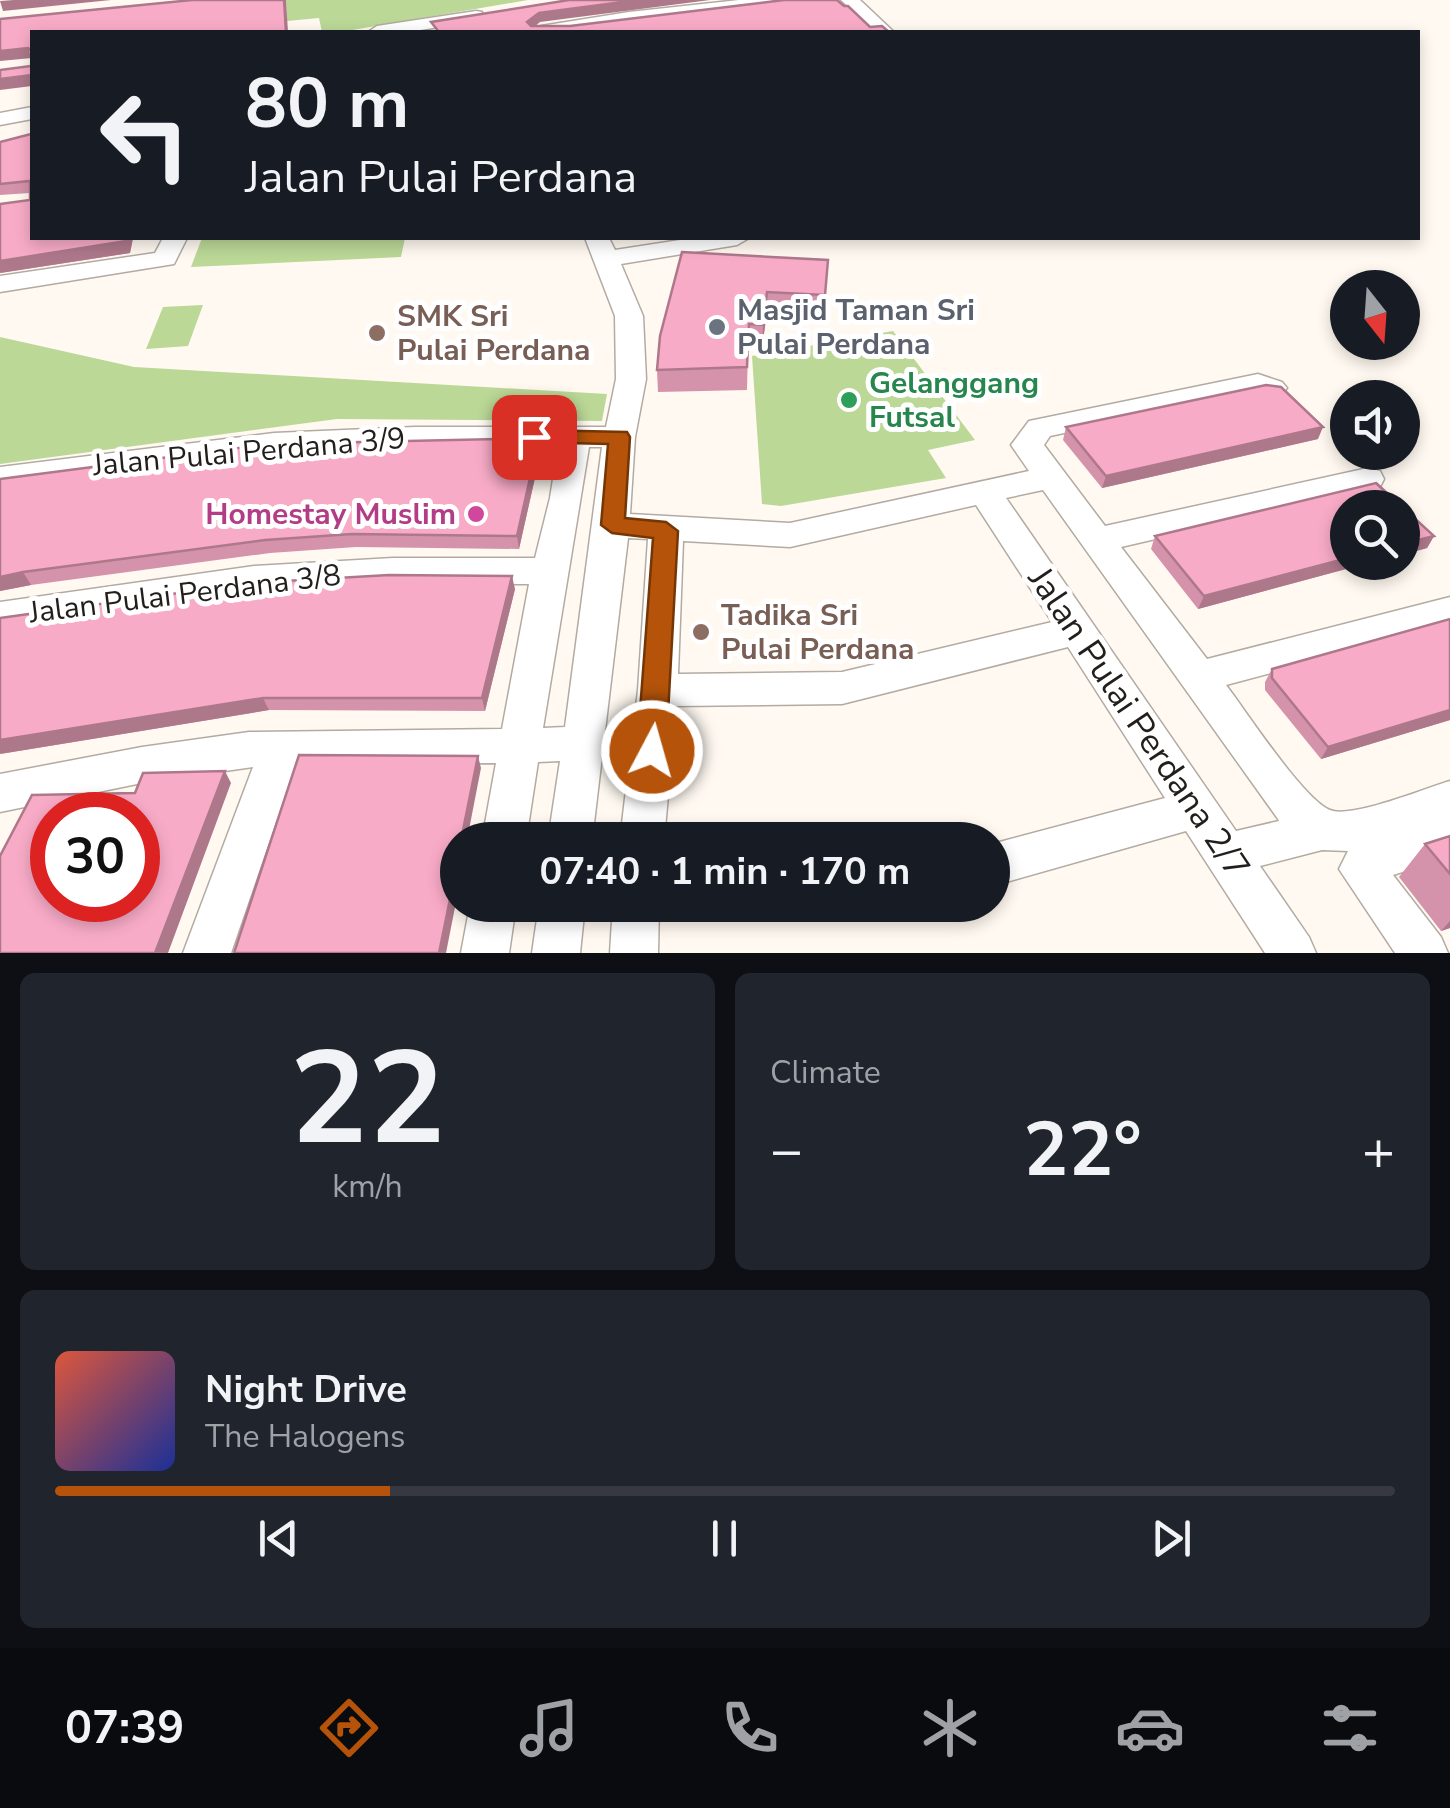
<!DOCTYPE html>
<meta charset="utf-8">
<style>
:root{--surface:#171b24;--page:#20242c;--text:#f1f3f6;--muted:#9ea1a6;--line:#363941;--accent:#b45309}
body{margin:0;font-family:"Nunito Sans",sans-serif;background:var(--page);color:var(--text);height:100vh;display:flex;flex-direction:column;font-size:38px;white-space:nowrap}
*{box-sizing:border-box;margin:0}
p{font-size:32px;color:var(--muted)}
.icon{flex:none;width:55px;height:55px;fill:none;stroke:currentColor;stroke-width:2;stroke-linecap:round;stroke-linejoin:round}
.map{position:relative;height:953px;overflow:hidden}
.panel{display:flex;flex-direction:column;gap:20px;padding:20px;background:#0d0f14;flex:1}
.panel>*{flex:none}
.banner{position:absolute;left:30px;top:30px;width:1390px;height:210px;border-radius:0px;box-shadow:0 5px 15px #0003;background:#171b24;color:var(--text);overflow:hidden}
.needle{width:65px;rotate:163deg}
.buttons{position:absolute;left:1330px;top:270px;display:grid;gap:20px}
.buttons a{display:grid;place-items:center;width:90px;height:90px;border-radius:50%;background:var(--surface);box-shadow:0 5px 15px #0003;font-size:50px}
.speed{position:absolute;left:30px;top:792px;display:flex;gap:20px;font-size:50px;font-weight:700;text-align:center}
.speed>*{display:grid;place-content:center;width:130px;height:130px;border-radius:50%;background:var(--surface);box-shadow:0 5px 15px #0003;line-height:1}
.speed .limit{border:15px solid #d22;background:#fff;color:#111}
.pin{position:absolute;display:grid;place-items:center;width:85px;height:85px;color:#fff;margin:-42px;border-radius:20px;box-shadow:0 5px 15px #0006}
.me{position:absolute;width:110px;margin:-55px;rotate:6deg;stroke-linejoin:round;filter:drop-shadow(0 0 8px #0008)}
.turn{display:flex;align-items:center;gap:35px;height:210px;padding:0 50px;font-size:45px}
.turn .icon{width:130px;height:130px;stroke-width:2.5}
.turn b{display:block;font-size:70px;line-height:85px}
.big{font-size:75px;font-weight:700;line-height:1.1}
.panel .widget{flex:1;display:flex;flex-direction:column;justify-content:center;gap:15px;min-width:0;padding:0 35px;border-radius:15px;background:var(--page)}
.panel .dial{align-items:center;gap:0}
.dial b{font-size:130px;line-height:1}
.song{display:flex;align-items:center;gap:30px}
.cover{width:120px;height:120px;border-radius:15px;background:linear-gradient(135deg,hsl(10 70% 55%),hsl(230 70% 35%))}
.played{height:10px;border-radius:5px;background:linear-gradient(90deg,var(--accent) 25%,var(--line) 25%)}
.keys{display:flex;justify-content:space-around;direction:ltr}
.heat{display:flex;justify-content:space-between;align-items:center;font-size:55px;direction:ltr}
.panel .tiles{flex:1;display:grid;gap:20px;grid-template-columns:1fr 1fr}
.widget:last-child{grid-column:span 2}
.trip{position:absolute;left:440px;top:822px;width:570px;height:100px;border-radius:50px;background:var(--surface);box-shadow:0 5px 15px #0003;font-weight:700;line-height:100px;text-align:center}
.menu{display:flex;height:160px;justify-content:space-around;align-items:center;background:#090b0e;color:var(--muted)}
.menu .icon{width:70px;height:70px}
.menu .selected{color:var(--accent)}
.menu b{font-size:45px;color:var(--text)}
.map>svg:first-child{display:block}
.green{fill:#bbd897}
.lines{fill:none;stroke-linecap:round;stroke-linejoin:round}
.minor-casing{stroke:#b3aba2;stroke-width:3}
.minor{fill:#fff;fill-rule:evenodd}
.wall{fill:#d593ab}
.shaded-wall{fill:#ae788b}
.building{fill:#f8abc7;stroke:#ae788b;stroke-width:2.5;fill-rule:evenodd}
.route{fill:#b45309;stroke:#753606;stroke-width:2.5}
.worship-dot{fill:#6b7280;stroke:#fff;stroke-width:4}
.education-dot{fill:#8d6e63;stroke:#fff;stroke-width:4}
.leisure-dot{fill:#2e9e5b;stroke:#fff;stroke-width:4}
.hotel-dot{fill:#d1479c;stroke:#fff;stroke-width:4}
.labels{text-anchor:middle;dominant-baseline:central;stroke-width:10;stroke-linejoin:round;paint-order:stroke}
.worship-label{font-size:30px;font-weight:bold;fill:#5b616d;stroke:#fff;text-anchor:start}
.education-label{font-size:30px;font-weight:bold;fill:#785e54;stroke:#fff;text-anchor:start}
.leisure-label{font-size:30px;font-weight:bold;fill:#27864d;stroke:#fff;text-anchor:start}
.street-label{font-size:30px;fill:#211e1b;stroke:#fff}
.hotel-label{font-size:30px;font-weight:bold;fill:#b23c85;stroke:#fff;text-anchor:end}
.near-street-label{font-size:35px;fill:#211e1b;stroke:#fff}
</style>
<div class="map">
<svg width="1450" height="953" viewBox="0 0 1450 953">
<rect width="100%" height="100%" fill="#fff9f1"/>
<!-- green -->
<path class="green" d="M286,0H528L341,32H322L319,18L287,21Z
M202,238H405L401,257L191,267Z
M203,305L188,346L146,349L163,307Z
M893,331L975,440L928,450L946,478L781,506L762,504L752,356Z
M0,337L134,367L607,394L602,421L337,419L0,464Z"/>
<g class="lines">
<defs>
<path id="minor" d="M739,0H798L789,5L570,32H532L541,26L629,12Z
M841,0H860L894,32H875Z
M476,11L482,12V20L408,32H368L377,26Z
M32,107V119L0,125V113Z
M163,238H187L174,264L0,292V276L155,253Z
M585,238H609L615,250L693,238H749L737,245L621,264L643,316L646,379L635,437L630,514L790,523L1029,471L1011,445L1029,421L1258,374L1282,382L1287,388L1282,394L1272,397L1256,392L1050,436L1044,445L1105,526L1368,468L1380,471L1384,479L1380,487L1121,547L1207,659L1450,597V625L1226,685C1246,711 1303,799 1330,810C1351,819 1426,788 1450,781V857L1393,875L1441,937L1448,953H1395L1339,869L1348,851L1322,850L1260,866L1309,937L1316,953H1265L1186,831L992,886V844L1165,798L1068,647L842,704L676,706L664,840H620L638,690L648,539L628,538L592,840H548L560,761L538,762L526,840H482L496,763L296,764L231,953H183L253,767L142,783L0,812V774L142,747L249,732L502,729L529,584H393L254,592L0,630V602L254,566L393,558H535L550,498L558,447H415L274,453L0,489V467L274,433L415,427H606L616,379L615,316ZM589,447H602L565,727L543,728ZM1043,490L1278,819L1279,821L1236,831L1006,498ZM976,505L1052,622L842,672L678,674L683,541L790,547Z
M470,905H516L509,953H461Z
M539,905H585L580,953H532Z
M613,905H659L658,953H610Z"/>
</defs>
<!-- minor casing -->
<use href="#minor" class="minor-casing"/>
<!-- minor -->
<use href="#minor" class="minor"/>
</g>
<!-- wall -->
<path class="wall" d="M32,134V238H133L130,253L0,273V204L30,200V193L0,195V142Z
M682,252L828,260L824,317L767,313L762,347H748L747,390L658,392L657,370Z
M1066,427L1318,439L1102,488L1063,440Z
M539,438L541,451L519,549L356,547L270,553L31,585L0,591V479Z
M1376,483L1434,536L1427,548L1402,555V508H1348V562H1372L1198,609L1151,549L1155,536Z
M515,589L485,711L269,710L0,754Z
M1450,619V720L1321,759L1265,690V682L1272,669Z
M1450,836V928L1441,931L1399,877L1425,844Z"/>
<!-- shaded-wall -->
<path class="shaded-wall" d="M14,0H111L3,11L0,1Z
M284,0H286L288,32H286Z
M638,0H710L540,22L528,32L527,22L539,13Z
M28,48L32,58L0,61V51Z
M32,75V86L0,90V79Z
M126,238H133L130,253L0,273V261Z
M767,292V313L762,347L763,325Z
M1323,427L1318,439L1102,488L1106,476Z
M539,438L541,451L519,549L517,536Z
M1434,536L1427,548L1402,555V544Z
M1348,558V562H1372L1198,609L1204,596Z
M23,572L31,585L0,591V577Z
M512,576L515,589L485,711L482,698Z
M263,698L269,710L0,754V740Z
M1450,710V720L1321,759L1328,747Z
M478,756L481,768L467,840H461Z
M225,771L231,783L168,953H155Z
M458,860V892L446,953H439Z
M1450,921V928L1441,931Z"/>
<!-- building -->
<path class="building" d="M192,0H284L286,32H32V75L0,79V70L31,66L32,52L28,48L0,51V19Z
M569,0H638L539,13L527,22L531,26H570L784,0H837L844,6H848L870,27L882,26L889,32H439L431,22Z
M31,134H32V238H126V241L0,261V204L30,200V181L0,184V142Z
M682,252L828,260L825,295L767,292L763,325L749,324L747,367L657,370L660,336Z
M1266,385L1281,387L1323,427L1106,476L1066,427Z
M539,438L517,536L352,534L265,540L23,572L0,577V479L270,444Z
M1376,483L1434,536L1402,544V508H1348V558L1204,596L1155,536Z
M389,575L512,576L482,698H263L0,740V618L250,583Z
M1450,619V710L1328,747L1272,678V669Z
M299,755L478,756L461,840H458V860L439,953H234Z
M225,771L155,953H0V856L32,795L135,793L143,773ZM52,815H138V900H52Z
M1450,836V874L1425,844Z"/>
<!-- route -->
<path class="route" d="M534,430L627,432L630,437L625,518L666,522L678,531L666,751L662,759L652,763L642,759L637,751L653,538L612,533L601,525L608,444L527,442L524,437Z"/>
<!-- markers -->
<circle class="worship-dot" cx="717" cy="327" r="10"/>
<g class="education-dot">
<circle cx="377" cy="333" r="10"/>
<circle cx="701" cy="632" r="10"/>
</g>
<circle class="leisure-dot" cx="849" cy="400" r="10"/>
<circle class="hotel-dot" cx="476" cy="514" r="10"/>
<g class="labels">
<!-- worship labels -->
<g class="worship-label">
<text x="737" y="310">Masjid Taman Sri<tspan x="737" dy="34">Pulai Perdana</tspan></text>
</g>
<!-- education labels -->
<g class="education-label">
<text x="397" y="316">SMK Sri<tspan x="397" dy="34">Pulai Perdana</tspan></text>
<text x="721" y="615">Tadika Sri<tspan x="721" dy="34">Pulai Perdana</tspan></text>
</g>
<!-- leisure labels -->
<g class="leisure-label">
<text x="869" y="383">Gelanggang<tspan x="869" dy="34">Futsal</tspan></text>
</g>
<!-- street labels -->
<g class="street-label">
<text transform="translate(249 452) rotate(-5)">Jalan Pulai Perdana 3/9</text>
<text transform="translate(185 594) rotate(-7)">Jalan Pulai Perdana 3/8</text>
</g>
<!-- hotel labels -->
<g class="hotel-label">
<text x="456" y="514">Homestay Muslim</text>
</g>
<!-- near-street labels -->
<g class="near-street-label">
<text transform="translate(1139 723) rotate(56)">Jalan Pulai Perdana 2/7</text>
</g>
</g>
</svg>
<div class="buttons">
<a><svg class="needle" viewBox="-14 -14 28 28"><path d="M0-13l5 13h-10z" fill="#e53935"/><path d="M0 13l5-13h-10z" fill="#9ea1a6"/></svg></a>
<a><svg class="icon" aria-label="sound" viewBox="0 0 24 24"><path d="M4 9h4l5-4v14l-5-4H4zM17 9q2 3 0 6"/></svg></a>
<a><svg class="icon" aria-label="search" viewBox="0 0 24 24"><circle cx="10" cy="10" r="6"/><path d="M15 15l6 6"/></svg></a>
</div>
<div class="speed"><div class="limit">30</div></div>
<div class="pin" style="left:534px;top:437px;background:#d93025"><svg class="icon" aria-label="arrive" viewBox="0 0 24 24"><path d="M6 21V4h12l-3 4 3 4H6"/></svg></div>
<svg class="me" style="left:652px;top:751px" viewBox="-20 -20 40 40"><circle r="17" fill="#b45309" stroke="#fff" stroke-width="3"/><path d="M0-11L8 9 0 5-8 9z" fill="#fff"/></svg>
<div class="trip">07:40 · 1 min · 170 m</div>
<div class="banner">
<div class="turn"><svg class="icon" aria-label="left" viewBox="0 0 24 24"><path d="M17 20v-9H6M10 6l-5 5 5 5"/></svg><div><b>80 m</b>Jalan Pulai Perdana</div></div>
</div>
</div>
<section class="panel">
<div class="tiles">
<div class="widget dial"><b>22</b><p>km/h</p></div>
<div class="widget"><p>Climate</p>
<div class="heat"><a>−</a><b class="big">22°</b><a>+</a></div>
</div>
<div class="widget">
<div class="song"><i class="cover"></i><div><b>Night Drive</b><p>The Halogens</p></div></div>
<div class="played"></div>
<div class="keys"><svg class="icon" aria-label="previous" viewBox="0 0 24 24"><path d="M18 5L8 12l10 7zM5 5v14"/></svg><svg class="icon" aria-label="pause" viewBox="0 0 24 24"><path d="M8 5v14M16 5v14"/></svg><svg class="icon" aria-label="next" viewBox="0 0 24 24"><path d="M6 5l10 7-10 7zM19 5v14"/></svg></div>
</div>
</div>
</section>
<nav class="menu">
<b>07:39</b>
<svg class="icon selected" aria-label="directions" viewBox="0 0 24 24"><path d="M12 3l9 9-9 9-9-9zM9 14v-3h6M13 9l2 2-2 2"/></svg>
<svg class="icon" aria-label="music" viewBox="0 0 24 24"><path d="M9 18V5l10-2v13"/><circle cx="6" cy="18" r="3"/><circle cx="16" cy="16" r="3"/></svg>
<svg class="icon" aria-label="phone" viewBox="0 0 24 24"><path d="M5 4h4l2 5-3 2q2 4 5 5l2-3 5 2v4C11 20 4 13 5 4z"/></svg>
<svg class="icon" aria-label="climate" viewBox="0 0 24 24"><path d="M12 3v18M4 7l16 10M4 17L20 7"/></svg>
<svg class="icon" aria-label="car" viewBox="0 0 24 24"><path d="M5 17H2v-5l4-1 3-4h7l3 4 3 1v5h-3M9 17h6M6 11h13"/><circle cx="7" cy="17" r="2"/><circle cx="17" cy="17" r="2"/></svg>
<svg class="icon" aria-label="filters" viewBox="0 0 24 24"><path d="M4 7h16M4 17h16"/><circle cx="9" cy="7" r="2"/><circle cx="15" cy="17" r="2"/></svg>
</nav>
